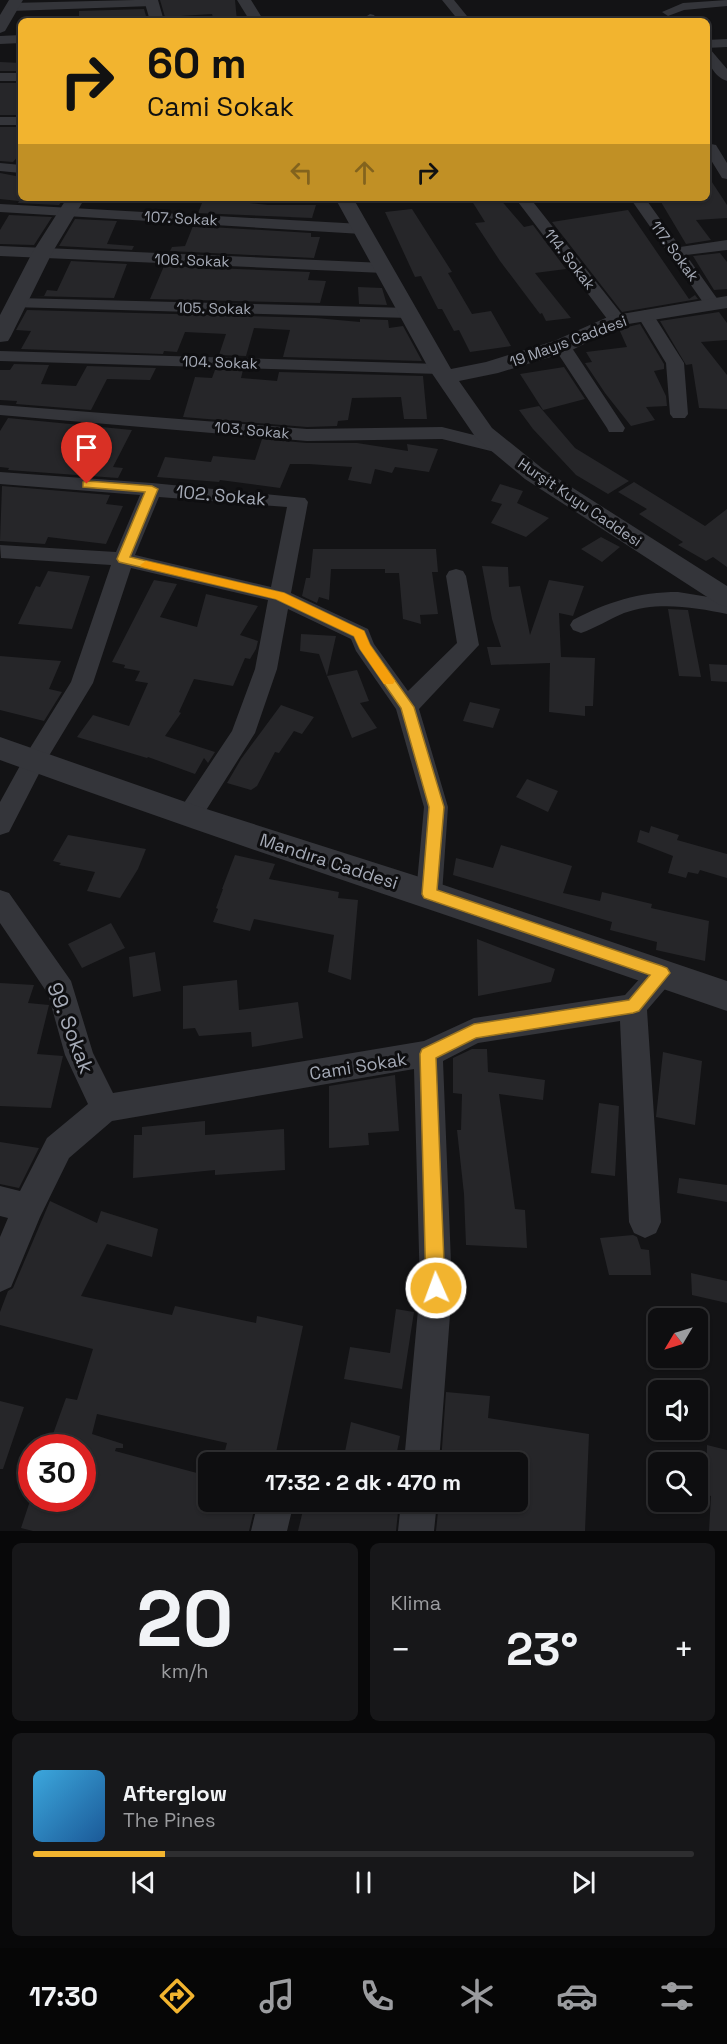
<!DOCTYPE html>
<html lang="tr">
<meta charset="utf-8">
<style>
:root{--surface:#0e0e10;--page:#171719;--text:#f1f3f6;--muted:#9b9c9f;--line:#2e2e30;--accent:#f2b42f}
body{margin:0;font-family:"Space Grotesk",sans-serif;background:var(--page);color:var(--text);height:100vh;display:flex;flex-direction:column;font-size:22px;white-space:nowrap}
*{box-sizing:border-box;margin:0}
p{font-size:20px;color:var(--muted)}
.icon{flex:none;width:33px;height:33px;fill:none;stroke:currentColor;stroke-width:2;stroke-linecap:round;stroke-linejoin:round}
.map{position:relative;height:1531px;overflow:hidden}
.details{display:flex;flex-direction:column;gap:12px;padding:12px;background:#080809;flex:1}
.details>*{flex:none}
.banner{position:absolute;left:18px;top:18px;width:692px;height:183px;border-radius:9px;box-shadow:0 2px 4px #0004,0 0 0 2px var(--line);background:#f2b42f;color:#111;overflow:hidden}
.needle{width:39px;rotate:232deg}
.controls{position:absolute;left:648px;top:1308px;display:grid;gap:12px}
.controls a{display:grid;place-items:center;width:60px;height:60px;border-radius:9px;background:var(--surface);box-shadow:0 2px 4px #0004,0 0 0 2px var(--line);font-size:30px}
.speed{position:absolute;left:18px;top:1434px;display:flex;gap:12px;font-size:30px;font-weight:700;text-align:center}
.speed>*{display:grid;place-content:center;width:78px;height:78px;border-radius:50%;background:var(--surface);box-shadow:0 2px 4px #0004,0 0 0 2px var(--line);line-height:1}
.speed .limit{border:9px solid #d22;background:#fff;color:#111}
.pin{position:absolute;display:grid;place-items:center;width:51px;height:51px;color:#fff;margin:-62px -26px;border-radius:50% 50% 50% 0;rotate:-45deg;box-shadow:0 0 6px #0007}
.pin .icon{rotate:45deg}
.me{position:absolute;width:66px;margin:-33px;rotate:358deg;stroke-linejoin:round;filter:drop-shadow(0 0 4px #0008)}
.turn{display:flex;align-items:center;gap:21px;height:126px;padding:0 30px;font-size:27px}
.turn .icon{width:78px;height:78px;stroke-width:2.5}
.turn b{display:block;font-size:42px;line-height:51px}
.lanes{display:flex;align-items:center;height:57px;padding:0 30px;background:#0003;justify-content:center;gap:30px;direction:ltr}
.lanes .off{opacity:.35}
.big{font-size:45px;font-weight:700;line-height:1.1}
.details .tile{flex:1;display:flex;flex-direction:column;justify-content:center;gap:9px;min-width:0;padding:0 21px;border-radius:9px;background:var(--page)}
.details .dial{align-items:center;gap:0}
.dial b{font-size:78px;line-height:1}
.song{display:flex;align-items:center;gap:18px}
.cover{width:72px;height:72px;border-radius:9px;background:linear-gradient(135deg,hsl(200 70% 55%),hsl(210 70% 35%))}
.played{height:6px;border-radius:3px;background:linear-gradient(90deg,var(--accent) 20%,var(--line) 20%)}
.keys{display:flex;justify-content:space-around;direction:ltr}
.heat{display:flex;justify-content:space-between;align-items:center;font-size:33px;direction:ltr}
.details .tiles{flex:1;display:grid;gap:12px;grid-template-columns:1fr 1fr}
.tile:last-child{grid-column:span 2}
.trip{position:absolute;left:198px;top:1452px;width:330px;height:60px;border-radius:9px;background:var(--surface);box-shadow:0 2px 4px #0004,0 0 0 2px var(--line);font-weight:700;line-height:60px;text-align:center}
.menu{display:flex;height:96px;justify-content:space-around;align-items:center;background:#060606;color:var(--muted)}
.menu .icon{width:42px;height:42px}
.menu .current{color:var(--accent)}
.menu b{font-size:27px;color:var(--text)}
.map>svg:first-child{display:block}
.building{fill:#262629}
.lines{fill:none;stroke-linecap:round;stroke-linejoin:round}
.minor{fill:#34353a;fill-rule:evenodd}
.tertiary{fill:#34353a;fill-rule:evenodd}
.route{fill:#f2b42f;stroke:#9d751f;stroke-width:1.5}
.slow{fill:#f59e0b}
.labels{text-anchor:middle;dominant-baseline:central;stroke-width:6;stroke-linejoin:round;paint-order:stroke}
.far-street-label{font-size:15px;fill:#a5aab6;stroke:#0e0e10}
.street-label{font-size:18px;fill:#a5aab6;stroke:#0e0e10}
.near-street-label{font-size:21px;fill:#a5aab6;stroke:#0e0e10}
</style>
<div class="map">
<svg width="727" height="1531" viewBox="0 0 727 1531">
<rect width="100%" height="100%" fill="#131315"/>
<!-- building -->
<path class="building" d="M160,0H235L237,21H214L212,14L165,17Z
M144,9L146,16L79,18V11Z
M0,62L21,63V71H0Z
M0,83H21V115H0Z
M0,127H21V153L13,162L0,161Z
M0,173L21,177V199L64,198L59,205L18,203L19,201L0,199Z
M706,173L727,205V218L696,220L711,240L686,244L661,202L674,201L673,198H706Z
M204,198L268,205H316L312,218H315L198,213Z
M470,198H499L524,227L533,225L566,269L535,273L571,318L546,321L542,313L540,314L500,261L475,223L485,222Z
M412,209L452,272L448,273L472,314L491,311L511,346L470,352L459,330L454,331L442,309H438L421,276L415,277L385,212Z
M628,210L689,299L695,295L698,299L622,312L552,222Z
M9,215L52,217L34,245L0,244V230Z
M75,219L117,221L107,244L134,246L132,250L59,246Z
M193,226L311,233V237H320L314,258L170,251L172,247L185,246Z
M720,253L727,262V289L714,290L693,256Z
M71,261L127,264L114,298L33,296H44L47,290L57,291Z
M164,266L310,272L308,280L326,281L320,303L150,299Z
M358,287L382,288L387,305L359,304Z
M27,310L316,318L360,322V319L388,320L389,328L403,326L422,361L283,357L290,330L254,328L246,356L219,355L226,334L185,332L177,352L164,351L163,354L21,349L31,331L16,330Z
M719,312L727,323V340L701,342L727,375V409L699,408L692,364L686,365L660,321Z
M640,324L664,364V369L654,371L666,396L667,406L646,407L655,420L631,426L605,393L585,363L592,362L586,352L627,347L619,329Z
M14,364L49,365L41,384L76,386L87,366L156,368L150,380L107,379L91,410L16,404L17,401L0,400V370H10Z
M564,367L585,399L543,410L520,374Z
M215,370H243L241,378L277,381L279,372L423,376L427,419H404L401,397L352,398L348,420L338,421L337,426L307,427L183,417L195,377L212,378Z
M539,406L575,448L629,481L608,494L576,475L533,429L519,410Z
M8,418L132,430L113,467L123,468L118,478L8,470L9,468L0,467V431Z
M262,439L307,443H357L408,451L407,444L438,449L429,472L395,467L392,473L375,469L371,484L348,480L352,467L309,464H290L280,488L220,480L219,482L157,477L165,457L211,462L213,456L255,460Z
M634,482L705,526L727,509V567L713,557L706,561L678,545L683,542L639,514L647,509L618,492Z
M500,484L523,491L517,503L549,518L526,537L491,523L502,504L491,501Z
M2,486L110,495L106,504L123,506L106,544L48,537L45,544L0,541Z
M601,537L620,547L602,562L581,549Z
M313,549H436L438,572H432L438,614L420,615L421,624L403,619L399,573H385V569H331L329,600L319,597L317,603L302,596L306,578H310Z
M482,566L508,567L509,587L520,586L530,635L549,580L584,586L573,616L559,613L561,657L595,658L593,706H585V716L549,712L550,663L491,665L487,647H501L492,619Z
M48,571L90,576L72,629L18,624L36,586L40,587Z
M154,580L177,584L160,617L197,627L206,594L258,606L240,635L258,641L256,649L250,659L245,658L233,686L194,679L179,712L181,713L165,736L215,752L208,763L204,758L195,774L148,757L147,758L77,737L93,715L129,726L148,683L135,681L140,671L124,668L125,665L112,662Z
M668,609L688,610L701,677L679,676Z
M301,634L336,636L327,676L319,654L300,651Z
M0,656L61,661L49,689L62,692L44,721L0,710Z
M709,664L727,665V682L711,681Z
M357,670L369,701L360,703L377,728L352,738L327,676Z
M470,702L500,709L493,728L463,721Z
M281,705L314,717L302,734L294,731L279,753L275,752L257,786L251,790L227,783L241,759Z
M527,779L558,791L548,812L516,797Z
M651,826L679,835L677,840L727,854V878L700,870L698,874L688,872L686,878L668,873L673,856L637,842L640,830L649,833Z
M68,835L146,849L138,869L120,898L87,891L95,872L59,865L61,863L53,861Z
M501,845L572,866L563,893L600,901L602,892L652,904L651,908L709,921L705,961L656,950L657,942L610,930L612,922L453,875L456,858L493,868Z
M235,855L275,864L269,879L339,892L338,898L358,900L351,980L328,972L334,935L254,919L250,931L213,922L218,909L216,908L223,889H222Z
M111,923L125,948L82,968L68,944Z
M477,939L555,969L551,982L478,996Z
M155,952L161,991L133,997L129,957Z
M237,980L239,1010L298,1002L303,1038L252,1047L251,1032L199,1036L195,1028L183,1029V986Z
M0,983L34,985L28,1003L49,1005L37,1054L63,1056L51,1108L0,1106Z
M472,1049H487L488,1072L545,1080L543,1100L499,1094L515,1209L525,1210L527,1248L466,1245L464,1194L457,1130H461L462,1094L453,1093V1058Z
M663,1052L702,1061L695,1125L656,1117Z
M395,1075L399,1131L368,1133L369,1145L329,1148V1086Z
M599,1103L619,1106L615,1176L591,1173Z
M205,1121V1135L284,1129L285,1170L215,1175V1170L133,1178L134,1135H142V1127Z
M0,1142L39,1148L19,1188L0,1184Z
M679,1178L727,1185V1202L677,1193Z
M50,1201L97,1223L101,1211L158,1229L152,1257L107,1244L81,1296L172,1315L175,1306L256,1323L257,1316L303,1326L274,1462H222L227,1443L97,1414L92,1434L123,1444V1448H116L115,1451L208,1476V1502H256L249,1531H33L21,1528L31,1498H82V1448H48L66,1398L77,1400L93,1349L0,1325V1312L8,1291L13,1288Z
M633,1235L637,1237L641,1249L649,1250L651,1275H609L600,1238Z
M691,1273L727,1281V1303L692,1295Z
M396,1309L414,1312L402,1389L344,1379L350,1347L390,1353Z
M446,1392L490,1396L488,1418L589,1434L585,1531H436L439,1502H518V1462H441Z
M0,1401L24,1407L3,1469H0Z
M351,1422L400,1436L395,1462H343Z
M707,1445L727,1450V1531H709L711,1496L706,1495Z
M305,1502H399L396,1531H298Z"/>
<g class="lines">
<!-- minor -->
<path class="minor" d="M135,0H154L158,3L152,6L12,11L6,7L12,3Z
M442,0H454L471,21H459Z
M727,0V6L684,10L668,16L662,12L683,3Z
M370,14L374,15L378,21H366L364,18Z
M21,35V43L0,44V36Z
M727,39V47L706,48V40Z
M706,48L710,49L727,69V81C714,77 706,61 706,48Z
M0,73H21V81H0Z
M0,117H21V125H0Z
M711,144L716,145L727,163V179L722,178L706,152V145Z
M0,163L21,165V173L0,171Z
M515,198H530L623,316L625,320L623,324H611Z
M630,198H645L680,247L727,240V250L686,255L721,304L719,308H707Z
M0,204L362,224L370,229L362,234L0,212Z
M0,246L384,263L392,268L384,273L0,256Z
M17,298L410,308L418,313L410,318L11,307L9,303L11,299Z
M645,310L651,311L684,363L688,414L685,418H673L670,414L666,363L637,315Z
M562,341L568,342L625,428L623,432H609L607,428L553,346L556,342Z
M0,351L440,364L446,365L449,369L446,373L440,374L0,361Z
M0,405L307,429L442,427L510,444L512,448L510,452L503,454L442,439L307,441L0,415Z
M0,472L152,483L305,498L308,502L291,593L368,629L374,644L408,691L457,643L446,576L449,571L456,569L463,571L466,576L479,645L419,709L448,807L442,894L438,902L429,905L420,902L416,894L424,807L396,709L356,651L351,639L288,609L277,669L255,733L198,823L189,826L180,823L177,816L180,809L232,731L255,669L268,600L131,568L93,683L44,764L9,832L0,835V802L27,753L71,682L111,565L1,558L0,545L116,552L140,495L0,484ZM159,497L287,507L271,587L135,555Z
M678,592L727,600V614C695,607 656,601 624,613C609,619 596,628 581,633L573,630L570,625L573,620C607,602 639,592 678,592Z
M0,890L9,893L71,981L93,1053L113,1093L424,1041L474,1018L625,995L652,965L662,961L672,965L676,973L672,981L647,1010L661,1222L656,1233L645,1238L634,1233L629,1222L620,1021L478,1043L443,1061L452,1288L439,1462H404L420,1288L414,1069L112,1121L69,1158L40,1217L11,1287L0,1292V1237L8,1218L0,1216V1186L20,1191L47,1138L88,1104L65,1055L48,994L0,923Z
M258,1502H294L287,1531H251Z
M401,1502H437L434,1531H398Z"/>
<!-- tertiary -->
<path class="tertiary" d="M9,0H23L5,31L0,33V15Z
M144,0H158L164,21H150Z
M237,0H251L264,21H250Z
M67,198H85L52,253L11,336L8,341L0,342V315L32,253Z
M335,198H353L451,369L486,362L554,341L610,316L727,296V308L622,325L570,351L498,373L459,381L492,428L543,469L727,586V607L718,604L525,479L476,438L429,369Z
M0,737L197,806L429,880L727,981V1011C485,927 241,848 0,760Z"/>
</g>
<!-- route -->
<path class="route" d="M87,481L152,486L158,489L130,557L284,593L364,631L370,645L414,707L444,807L437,890L662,966L667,968L670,973L639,1011L633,1013L476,1038L436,1058L445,1288L442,1295L436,1298L429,1295L426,1288L420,1054L422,1049L474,1024L629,1000L650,975L424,898L422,894L429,807L401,708L360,649L354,636L276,599L119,562L117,559L145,492L83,487V482Z"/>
<!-- slow -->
<path class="slow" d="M146,561L284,593L364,631L370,645L395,681L393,684H384L360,649L354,636L276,599L142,567L140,565Z"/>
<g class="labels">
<!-- far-street labels -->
<g class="far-street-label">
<text transform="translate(181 218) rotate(3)">107. Sokak</text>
<text transform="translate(675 251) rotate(54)">117. Sokak</text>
<text transform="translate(570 259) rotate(52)">114. Sokak</text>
<text transform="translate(192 260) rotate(2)">106. Sokak</text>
<text transform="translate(214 308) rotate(1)">105. Sokak</text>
<text transform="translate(568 341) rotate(-20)">19 Mayıs Caddesi</text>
<text transform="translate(220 362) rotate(2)">104. Sokak</text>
<text transform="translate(252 430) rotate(5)">103. Sokak</text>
<text transform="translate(580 502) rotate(34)">Hurşit Kuyu Caddesi</text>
</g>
<!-- street labels -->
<g class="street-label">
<text transform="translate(221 495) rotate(5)">102. Sokak</text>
<text transform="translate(329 861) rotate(18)">Mandıra Caddesi</text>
<text transform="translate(358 1066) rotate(-9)">Cami Sokak</text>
</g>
<!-- near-street labels -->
<g class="near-street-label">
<text transform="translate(71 1028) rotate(69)">99. Sokak</text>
</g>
</g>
</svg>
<div class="controls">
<a><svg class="needle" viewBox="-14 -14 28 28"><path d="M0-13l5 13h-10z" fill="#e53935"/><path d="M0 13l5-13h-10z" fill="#9b9c9f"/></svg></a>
<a><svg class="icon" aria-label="sound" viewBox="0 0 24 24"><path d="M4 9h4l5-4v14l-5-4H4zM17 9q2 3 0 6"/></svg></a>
<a><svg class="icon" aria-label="search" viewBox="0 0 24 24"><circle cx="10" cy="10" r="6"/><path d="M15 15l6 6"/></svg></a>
</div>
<div class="speed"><div class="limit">30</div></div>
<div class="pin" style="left:87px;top:484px;background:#d93025"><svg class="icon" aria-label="arrive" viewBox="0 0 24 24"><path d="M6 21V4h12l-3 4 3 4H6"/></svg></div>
<svg class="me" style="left:436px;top:1288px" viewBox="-20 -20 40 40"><circle r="17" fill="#f2b42f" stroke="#fff" stroke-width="3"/><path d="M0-11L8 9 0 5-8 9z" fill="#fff"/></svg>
<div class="trip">17:32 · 2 dk · 470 m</div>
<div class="banner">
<div class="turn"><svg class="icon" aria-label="right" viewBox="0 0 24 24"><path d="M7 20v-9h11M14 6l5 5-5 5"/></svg><div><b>60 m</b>Cami Sokak</div></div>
<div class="lanes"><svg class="icon off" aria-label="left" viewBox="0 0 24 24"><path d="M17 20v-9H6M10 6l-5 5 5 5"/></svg><svg class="icon off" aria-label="ahead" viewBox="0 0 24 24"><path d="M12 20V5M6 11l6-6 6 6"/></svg><svg class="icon" aria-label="right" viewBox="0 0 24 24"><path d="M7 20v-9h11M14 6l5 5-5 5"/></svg></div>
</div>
</div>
<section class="details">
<div class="tiles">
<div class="tile dial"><b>20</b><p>km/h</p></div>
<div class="tile"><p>Klima</p>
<div class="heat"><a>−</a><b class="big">23°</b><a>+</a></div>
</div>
<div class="tile">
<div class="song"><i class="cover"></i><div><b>Afterglow</b><p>The Pines</p></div></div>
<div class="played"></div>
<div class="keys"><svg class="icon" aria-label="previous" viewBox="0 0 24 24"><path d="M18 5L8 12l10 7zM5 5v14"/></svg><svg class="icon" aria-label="pause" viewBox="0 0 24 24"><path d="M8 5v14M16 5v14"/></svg><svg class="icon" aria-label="next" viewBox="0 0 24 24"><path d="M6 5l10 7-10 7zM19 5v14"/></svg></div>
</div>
</div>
</section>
<nav class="menu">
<b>17:30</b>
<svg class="icon current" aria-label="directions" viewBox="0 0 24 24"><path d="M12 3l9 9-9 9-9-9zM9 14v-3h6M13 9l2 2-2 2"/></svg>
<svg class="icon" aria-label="music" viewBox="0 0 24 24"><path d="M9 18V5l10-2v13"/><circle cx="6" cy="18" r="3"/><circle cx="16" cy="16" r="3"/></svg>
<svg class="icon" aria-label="phone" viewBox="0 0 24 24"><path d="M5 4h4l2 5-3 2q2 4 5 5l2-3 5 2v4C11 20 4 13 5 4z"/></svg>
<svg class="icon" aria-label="climate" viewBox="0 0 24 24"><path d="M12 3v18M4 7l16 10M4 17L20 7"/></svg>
<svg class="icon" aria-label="car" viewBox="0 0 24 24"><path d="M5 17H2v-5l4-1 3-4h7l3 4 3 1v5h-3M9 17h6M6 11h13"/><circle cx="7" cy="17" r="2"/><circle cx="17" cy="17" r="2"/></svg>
<svg class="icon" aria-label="filters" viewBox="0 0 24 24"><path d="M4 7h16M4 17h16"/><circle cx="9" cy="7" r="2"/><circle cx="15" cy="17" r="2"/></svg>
</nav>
